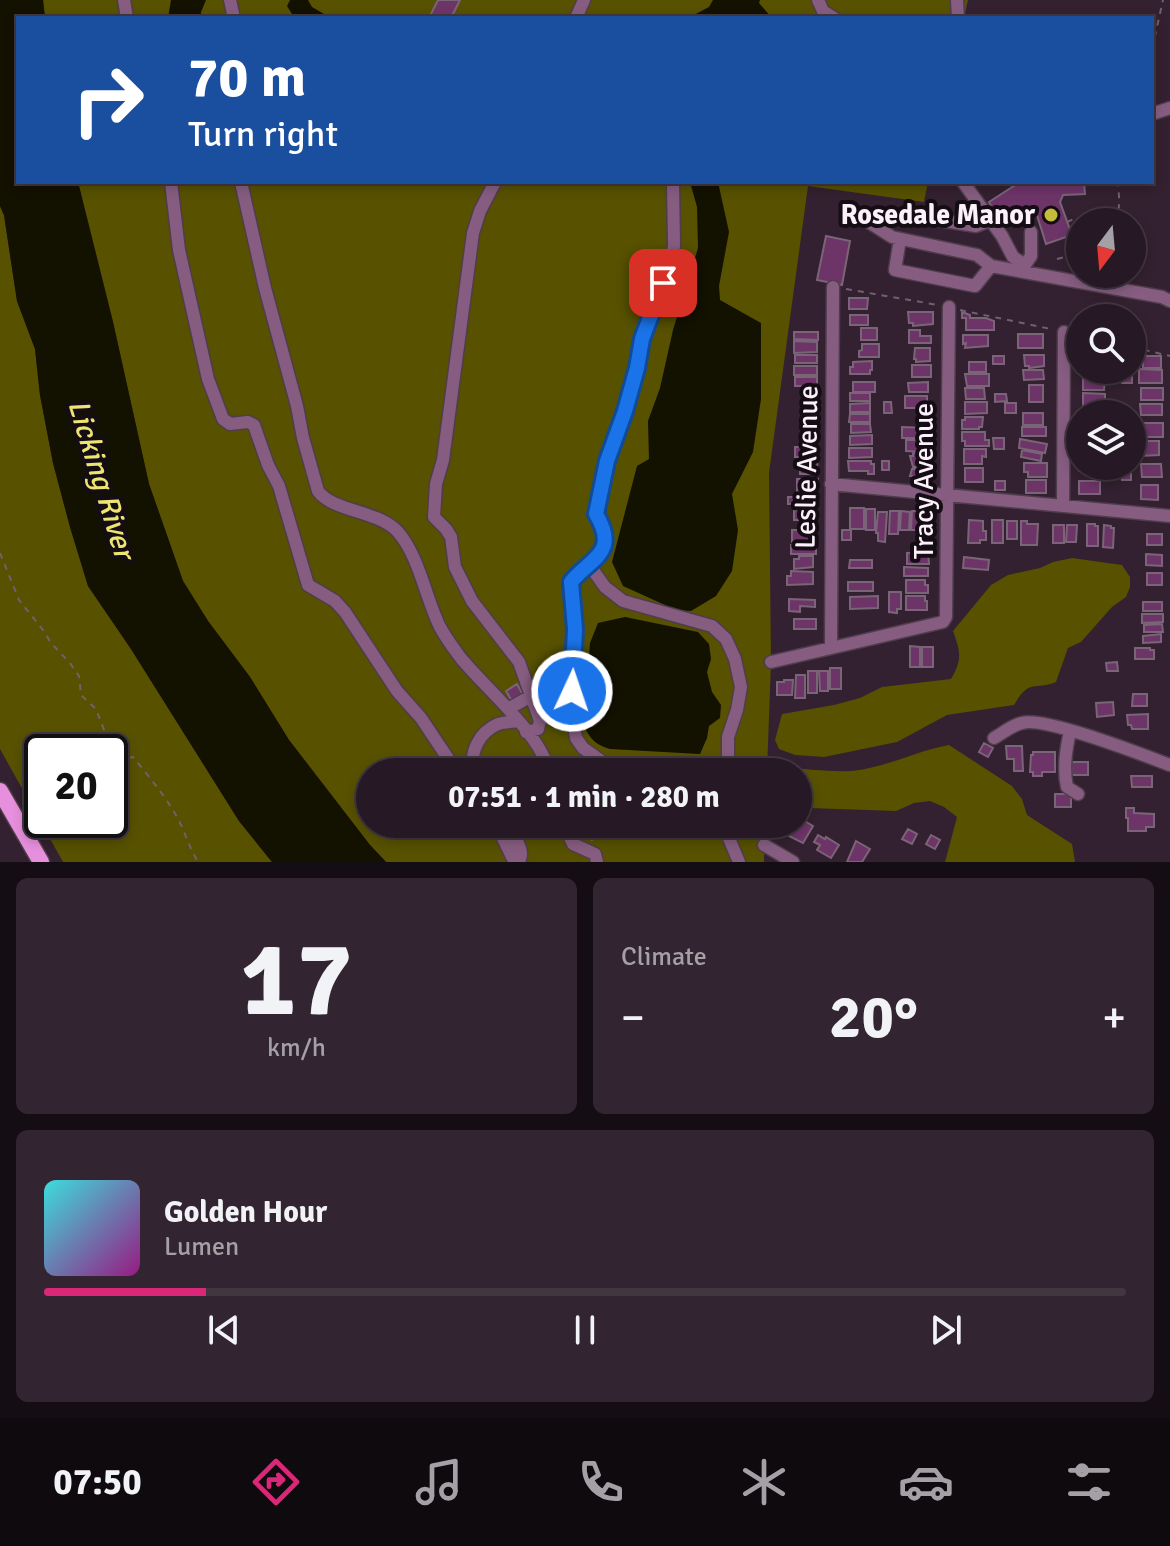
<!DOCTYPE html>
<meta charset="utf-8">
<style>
:root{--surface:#261824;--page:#322531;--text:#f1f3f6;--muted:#a4a0a6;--line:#423741;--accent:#db2777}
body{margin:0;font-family:Signika,sans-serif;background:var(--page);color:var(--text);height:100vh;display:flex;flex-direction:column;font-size:30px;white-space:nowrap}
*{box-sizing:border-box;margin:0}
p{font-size:26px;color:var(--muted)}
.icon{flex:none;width:44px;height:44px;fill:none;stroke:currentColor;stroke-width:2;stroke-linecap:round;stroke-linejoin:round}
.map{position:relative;height:862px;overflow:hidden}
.details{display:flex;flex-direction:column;gap:16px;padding:16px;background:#150d14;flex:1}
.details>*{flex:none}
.banner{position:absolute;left:16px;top:16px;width:1138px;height:168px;border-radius:0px;box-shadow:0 4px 12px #0003,0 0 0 2px var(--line);background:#1a4fa0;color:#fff;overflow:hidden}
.needle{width:52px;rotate:196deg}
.buttons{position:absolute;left:1066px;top:208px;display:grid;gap:16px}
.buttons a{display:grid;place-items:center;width:80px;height:80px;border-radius:50%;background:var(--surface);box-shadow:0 4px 12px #0003,0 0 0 2px var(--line);font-size:40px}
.speed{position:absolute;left:24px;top:734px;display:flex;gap:16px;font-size:40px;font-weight:700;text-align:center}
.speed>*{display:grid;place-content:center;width:104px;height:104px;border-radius:50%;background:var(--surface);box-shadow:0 4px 12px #0003,0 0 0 2px var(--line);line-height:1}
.speed .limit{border:4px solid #111;border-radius:12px;background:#fff;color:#111}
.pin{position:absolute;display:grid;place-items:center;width:68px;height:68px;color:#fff;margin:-34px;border-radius:16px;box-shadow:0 4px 12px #0006}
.me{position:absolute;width:88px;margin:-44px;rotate:3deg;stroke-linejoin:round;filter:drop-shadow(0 0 6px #0008)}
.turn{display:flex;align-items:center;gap:28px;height:168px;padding:0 40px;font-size:36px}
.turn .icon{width:104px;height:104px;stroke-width:2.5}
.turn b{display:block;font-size:56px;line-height:68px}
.big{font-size:60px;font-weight:700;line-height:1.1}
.details .card{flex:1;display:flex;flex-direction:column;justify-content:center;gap:12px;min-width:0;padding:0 28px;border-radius:12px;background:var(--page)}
.details .dial{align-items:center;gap:0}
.dial b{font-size:104px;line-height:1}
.song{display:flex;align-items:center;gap:24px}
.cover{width:96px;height:96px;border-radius:12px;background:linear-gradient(135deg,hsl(180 70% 55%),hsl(310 70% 35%))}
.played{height:8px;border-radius:4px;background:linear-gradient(90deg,var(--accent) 15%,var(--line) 15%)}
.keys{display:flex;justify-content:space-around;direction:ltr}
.heat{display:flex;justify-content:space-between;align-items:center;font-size:44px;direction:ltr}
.details .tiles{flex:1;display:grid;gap:16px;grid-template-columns:1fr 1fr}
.card:last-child{grid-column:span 2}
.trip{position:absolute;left:356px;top:758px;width:456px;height:80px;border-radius:40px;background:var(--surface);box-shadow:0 4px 12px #0003,0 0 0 2px var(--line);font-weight:700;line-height:80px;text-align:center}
.dock{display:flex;height:128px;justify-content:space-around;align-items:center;background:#0f0a0e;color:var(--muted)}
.dock .icon{width:56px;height:56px}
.dock .active{color:var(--accent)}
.dock b{font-size:36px;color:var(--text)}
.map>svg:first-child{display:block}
.green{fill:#575100;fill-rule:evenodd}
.water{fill:#131100}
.building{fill:#6d3468;stroke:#7a6477;stroke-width:2}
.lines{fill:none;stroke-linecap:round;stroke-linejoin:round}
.minor-casing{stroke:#4f3d4c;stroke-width:15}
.major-casing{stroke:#4f3d4c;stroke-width:19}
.path{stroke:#71606e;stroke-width:2;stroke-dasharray:6 6;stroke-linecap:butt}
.minor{stroke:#865d81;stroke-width:12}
.major{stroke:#e68fdc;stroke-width:16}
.route-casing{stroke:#114b97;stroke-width:20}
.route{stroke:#1a73e8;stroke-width:14}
.poi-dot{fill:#c6bc3c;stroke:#150d14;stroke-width:3}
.labels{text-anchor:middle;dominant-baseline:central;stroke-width:8;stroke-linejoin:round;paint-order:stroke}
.poi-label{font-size:28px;font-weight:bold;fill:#fcf0fa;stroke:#150d14;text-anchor:end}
.street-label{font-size:28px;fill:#fcf0fa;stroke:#150d14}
.water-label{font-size:30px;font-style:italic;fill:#eee570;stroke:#150d14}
</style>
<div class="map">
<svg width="1170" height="862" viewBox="0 0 1170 862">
<rect width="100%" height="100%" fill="#332030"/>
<!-- green -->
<path class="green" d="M43,0H968L964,18H45Z
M78,182H928L924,202L808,186L769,473L771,662L767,772H370V824H765L764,862H386L370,845L289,740L250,677L208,621L183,581L149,484L113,322Z
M0,206L4,215L17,301L35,349L40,395L53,463L70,527L88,586L131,649L239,821L272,862H63L0,749ZM42,752H110V820H42Z
M1072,558L1122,565L1130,577V587L1126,597L1112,607L1081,642L1068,648L1056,682C1033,691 1030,678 1014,705L947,715L897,742L824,757L795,755L779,749L775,740L782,714L834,705L860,698L882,687L951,679C963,659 960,651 953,631L991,585L1008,575L1040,568L1053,562Z
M949,745L1012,786L1022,799L1027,815L1072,844L1075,862H945L957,817L944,807L930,801L914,803L896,811L809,808L798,804V772H783L788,768C809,769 830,772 851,771C885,768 916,751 949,745Z"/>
<!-- water -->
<path class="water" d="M0,0H43L45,18H18V182H78L113,322L149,484L183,581L208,621L250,677L289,740L370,845L386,862H272L239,821L131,649L88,586L70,527L53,463L40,395L35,349L17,301L4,215L0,206Z
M171,0H206L201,12V18H168Z
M290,0H308L312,7L331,18H291L292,14L287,6Z
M713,0H760L759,3L772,18H688L709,7Z
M690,182H718L729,232L719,286L720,300L761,323V399L753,452L732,494L738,530L732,571L716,596L691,611L676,610L623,586L612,562L637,466L649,459L648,421L660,388L673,330L698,248L697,207Z
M625,617L698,632L709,644L711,659L707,672L712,692L721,705L720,718L709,726L707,738L700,754L610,749C596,745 590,739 584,726L590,643L598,623Z"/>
<!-- building -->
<path class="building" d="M438,0H460L451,18H433L430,16Z
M1020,182H1084L1085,194L1063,195L1060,202L1072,235L1046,244L1035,209L1026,207L1001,227L989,202Z
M826,236L850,241L842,285L817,280Z
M849,298H868L867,309H849Z
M908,312H933V324L913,326V323H909Z
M962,312L970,315V318H986L994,321V330H966V318H962Z
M850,315H868V325H850Z
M861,328H877V340H861Z
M909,330H920V336H931V343H909Z
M794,332H818V340L794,339Z
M1018,334H1043V348H1018Z
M963,335H988V346L965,348L966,343L963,344Z
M794,341L817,342V352L794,353Z
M862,344H879V357H859V351L862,350Z
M915,348H930V361L916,362V359H914Z
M795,355H817V363H795Z
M1024,355H1044V366L1029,368V366H1025Z
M993,356H1004V364H993Z
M1143,356H1161V368H1143Z
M872,361V370H870V374H850V367H853V362Z
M969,362H986V372H969Z
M912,365H931V377H912Z
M794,366H817V375H794Z
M1139,369L1162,370V383H1139Z
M1023,370H1043L1044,379L1024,380Z
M1127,373V377H1132V383H1122L1121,374Z
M965,374H989V386H967Z
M795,377H817V386H795Z
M1083,379H1105L1104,390H1083Z
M853,382H875V392H853Z
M928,382V392H909L908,383Z
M1029,385H1043V402H1029Z
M965,388H984L985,399H966Z
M1141,388H1163V400H1141Z
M850,393H870V401H850Z
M1083,393L1105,394V401H1108V409H1083Z
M995,394H1006L1007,401L995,402Z
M905,396H927V408H905Z
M884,402H891L892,413H884Z
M965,402H987V413L965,414Z
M870,403V412H850V404Z
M1005,403H1016V413H1005Z
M1140,404H1162V415H1141Z
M1023,413H1043V425H1023Z
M850,414H870V422H849Z
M965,417H983L982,427H979V429H962V420H965Z
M1140,423H1163V437H1140Z
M851,424H870L871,432L851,433Z
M902,427L928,428L927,438H902Z
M1022,427H1046V436H1022Z
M962,432H985V440H989V446H965V441H962Z
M872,435V444L850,445V436Z
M993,438H1004V449H994Z
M1020,439L1047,444L1045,453L1019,448Z
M906,440H927V452L906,451Z
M1142,441H1159V455L1140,456L1139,446H1142Z
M795,447H818V457H795Z
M849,448H872V457L849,458Z
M964,449H986V457L982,456V464H964Z
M1022,450L1042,454L1041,461L1021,457Z
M913,453H931V467H913L910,456H913Z
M817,460L818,474H800V461Z
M848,461H871V464H874V474H868V471H849Z
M882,461H889V470H882Z
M1079,461L1080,466H1103V471H1079Z
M1024,463H1047V477H1028V472H1024Z
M1141,464H1161L1162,477H1142Z
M965,468H983V482H965Z
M912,469H931V480L912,479V476H910Z
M1121,473H1131V480H1122Z
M797,479H818L817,492H797Z
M1026,480H1046V493H1026Z
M995,481H1005V490H995Z
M1079,481H1100V494H1079Z
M1141,485H1158V500L1141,499Z
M796,496H817V504H788V497H796Z
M850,508H864V529H850Z
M866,509H875V530H866Z
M794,510L815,511V520H794Z
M890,511H899L898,534H889Z
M901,511L910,512L909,530H900Z
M912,511H920L919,530H911Z
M922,511L931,512V530H922Z
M878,512H887L885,542L878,541V533H876Z
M969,520L983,521V531H986V540H980V543H968Z
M992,520H1003V543H992Z
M1007,521H1017V539H1007Z
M1021,521H1027V524H1038L1037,545H1021Z
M1087,524H1095V526H1098V546H1087Z
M1053,525H1064V543H1053Z
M1067,525H1077L1076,542H1066Z
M1104,525L1111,526V528H1114L1113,548L1103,547Z
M792,530H805V533H816V543L792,542Z
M842,530H851V540H842Z
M1147,534H1162V545H1147Z
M791,545H816V554H791Z
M928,552L929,564H907V553Z
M1146,554L1162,555V566L1146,565Z
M799,556H813V567L794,569V559H799Z
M964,557L989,560L988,570L963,568Z
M850,560H872V568H849Z
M904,567L928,568V576H904Z
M791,571L813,572V584L787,585V576H791Z
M1147,573H1162V585H1147Z
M906,580H925V585H928V593H906Z
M848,582H873V591H848Z
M889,592H901V609H897V613L889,612Z
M878,596V608L850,609V597Z
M906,596H925V601H927V610H906Z
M789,599L815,600V607L800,606V612L789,611Z
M1143,602H1162V611H1143Z
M1142,614H1163V622L1142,623Z
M794,619H816V629H794Z
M1162,624L1163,632H1144V625Z
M1161,634V642L1143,643V636Z
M910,646L920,647V667H910Z
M922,647H933V667H922Z
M1135,648H1150V650H1154V659H1135Z
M1117,662L1118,671H1107L1106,663Z
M830,668H841V689H830Z
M808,671H817V693H808Z
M819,671H828V691H820Z
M796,675H805V698H795Z
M784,680H793L792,695H777V682H784Z
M517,684L523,695L512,701L506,691Z
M1133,694H1147V706H1132Z
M1113,702L1114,715L1097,717L1096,703Z
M1148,714V729H1132L1131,725H1128L1127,715Z
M984,743L993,748L988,757L979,752Z
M1006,746H1022L1023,771H1014V759H1007Z
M1033,752H1055V772H1042V776H1033V772H1030L1031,755H1033Z
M1071,762H1088V775H1072Z
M1131,776H1152V787H1132Z
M1055,794H1071V807H1055Z
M1126,808H1134V813L1154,814V827H1146V831H1128V818H1126Z
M803,820L813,826L803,843L789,836L794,826L799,828Z
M769,824H788L783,832Z
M908,829L917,834L912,844L902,839Z
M818,835L825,839L826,837L839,845L831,858L817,850L820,845L814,842Z
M931,835L940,840L935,849L926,844Z
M856,841L870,849L862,862H847Z"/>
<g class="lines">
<defs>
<path id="minor" d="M124,0L127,18
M230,0L234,18
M818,0L823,11L834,18
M957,0L958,18
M576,18L584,0
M1152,114L1170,108
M171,182L179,250L208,379L223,419L230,424L248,422L254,425L268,465L279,486L308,585L335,601L345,612L397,691L421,718L457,772
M241,182L265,288L297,406L303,438L318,491C333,512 378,510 398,532C419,556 426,599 440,627C445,636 454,649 460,657C482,685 546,739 548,772
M495,182L480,211L473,233L443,460L436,484L434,517L446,529L451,537L455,567L472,601L519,662L540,721L538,729L526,732
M673,182L674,246L670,269L642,339L637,368L625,411L607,461L596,514C609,537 606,546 590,566L605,587L623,601L712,626L726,639L735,659L741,687L737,710L728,737V772
M963,182L1002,236L1013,257L1025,265L1024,272
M908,215L976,226L991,220
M864,219L892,237L977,255L991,266L1162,297L1170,301
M900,239L895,270L975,286L991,266
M1025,265L1031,256V232
M831,484L1170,516
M1063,505L1064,332
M590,566L576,576L571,582L575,629L571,709L576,738L583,748L604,763L692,766L702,769L703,772
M831,648L833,287
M771,662L943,622L946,617L949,307
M508,709L572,673
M1070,731C1066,750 1063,768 1067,787L1078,794
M994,738C1003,733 1012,725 1022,723C1044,716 1143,755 1170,765
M474,772C469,753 479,732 498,724C504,722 512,722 518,721
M496,824L513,859L515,861L520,859C525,847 511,834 504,824
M564,824L573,844L595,854L597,862
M723,824L739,862
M764,845L793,862"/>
<path id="major" d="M0,791L41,862"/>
</defs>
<!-- minor casing -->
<use href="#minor" class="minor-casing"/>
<!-- major casing -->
<use href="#major" class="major-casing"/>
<!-- path -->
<path class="path" d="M1152,49L1163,0
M1067,222L1076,218L1080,230
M1116,222C1120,208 1120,196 1117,182
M1057,259L1080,253
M846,289L938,305
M960,310L1051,329
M1132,347L1170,356
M0,553L19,600L43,630L51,643L70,663L79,676L81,695L96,709L113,753L123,759L133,757C150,778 170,801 182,827C187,839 191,850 198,862
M587,824L592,841"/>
<!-- minor -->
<use href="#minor" class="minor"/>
<!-- major -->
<use href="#major" class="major"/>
</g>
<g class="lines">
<defs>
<path id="route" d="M572,691L575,629L571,582C592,557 619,553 596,514L607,461L625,411L637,368L642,339L663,283"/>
</defs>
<!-- route casing -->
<use href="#route" class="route-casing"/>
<!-- route -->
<use href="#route" class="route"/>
</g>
<!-- markers -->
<circle class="poi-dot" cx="1051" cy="215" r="8"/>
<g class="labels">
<!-- poi labels -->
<g class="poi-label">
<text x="1035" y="215">Rosedale Manor</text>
</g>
<!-- street labels -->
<g class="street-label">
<text transform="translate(807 467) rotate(-89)">Leslie Avenue</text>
<text transform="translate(924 481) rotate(-90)">Tracy Avenue</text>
</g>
<!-- water labels -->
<g class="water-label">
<text transform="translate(101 479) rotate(73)">Licking River</text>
</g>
</g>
</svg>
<div class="buttons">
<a><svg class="needle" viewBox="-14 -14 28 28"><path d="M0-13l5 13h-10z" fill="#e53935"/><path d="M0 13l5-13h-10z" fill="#a4a0a6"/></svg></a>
<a><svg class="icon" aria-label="search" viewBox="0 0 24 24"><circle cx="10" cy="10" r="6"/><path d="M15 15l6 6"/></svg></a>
<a><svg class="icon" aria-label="layers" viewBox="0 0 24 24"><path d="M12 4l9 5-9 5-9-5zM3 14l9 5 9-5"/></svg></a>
</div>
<div class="speed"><div class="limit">20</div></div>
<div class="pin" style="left:663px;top:283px;background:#d93025"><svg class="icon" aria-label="arrive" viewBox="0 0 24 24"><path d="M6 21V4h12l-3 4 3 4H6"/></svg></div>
<svg class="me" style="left:572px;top:691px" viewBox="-20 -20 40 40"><circle r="17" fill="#1a73e8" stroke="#fff" stroke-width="3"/><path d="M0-11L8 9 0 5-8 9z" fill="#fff"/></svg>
<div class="trip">07:51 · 1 min · 280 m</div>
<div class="banner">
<div class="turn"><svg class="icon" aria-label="right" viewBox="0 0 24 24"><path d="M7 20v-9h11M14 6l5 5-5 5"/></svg><div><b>70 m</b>Turn right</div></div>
</div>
</div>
<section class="details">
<div class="tiles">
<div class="card dial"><b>17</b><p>km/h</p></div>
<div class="card"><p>Climate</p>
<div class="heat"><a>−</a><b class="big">20°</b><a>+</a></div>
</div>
<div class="card">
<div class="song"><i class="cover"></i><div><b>Golden Hour</b><p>Lumen</p></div></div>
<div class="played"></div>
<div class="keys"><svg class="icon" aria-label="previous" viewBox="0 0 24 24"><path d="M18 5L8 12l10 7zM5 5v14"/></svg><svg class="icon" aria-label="pause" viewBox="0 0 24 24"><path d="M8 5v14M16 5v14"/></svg><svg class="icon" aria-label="next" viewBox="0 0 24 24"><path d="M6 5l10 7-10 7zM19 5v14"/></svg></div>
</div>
</div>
</section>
<nav class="dock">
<b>07:50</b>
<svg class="icon active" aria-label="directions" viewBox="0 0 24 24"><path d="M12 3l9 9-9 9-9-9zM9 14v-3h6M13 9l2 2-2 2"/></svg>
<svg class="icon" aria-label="music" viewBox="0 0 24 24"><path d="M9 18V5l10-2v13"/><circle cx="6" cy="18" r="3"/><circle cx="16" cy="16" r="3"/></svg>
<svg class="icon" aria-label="phone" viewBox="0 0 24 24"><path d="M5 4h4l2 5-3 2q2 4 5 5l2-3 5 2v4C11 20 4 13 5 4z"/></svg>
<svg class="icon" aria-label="climate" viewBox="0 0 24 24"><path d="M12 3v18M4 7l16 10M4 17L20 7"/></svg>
<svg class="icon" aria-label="car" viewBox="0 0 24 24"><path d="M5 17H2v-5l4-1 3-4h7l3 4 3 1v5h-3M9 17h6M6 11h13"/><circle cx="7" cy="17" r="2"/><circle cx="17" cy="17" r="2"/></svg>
<svg class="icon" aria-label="filters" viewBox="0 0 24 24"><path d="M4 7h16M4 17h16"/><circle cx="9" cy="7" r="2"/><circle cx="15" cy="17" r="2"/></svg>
</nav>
